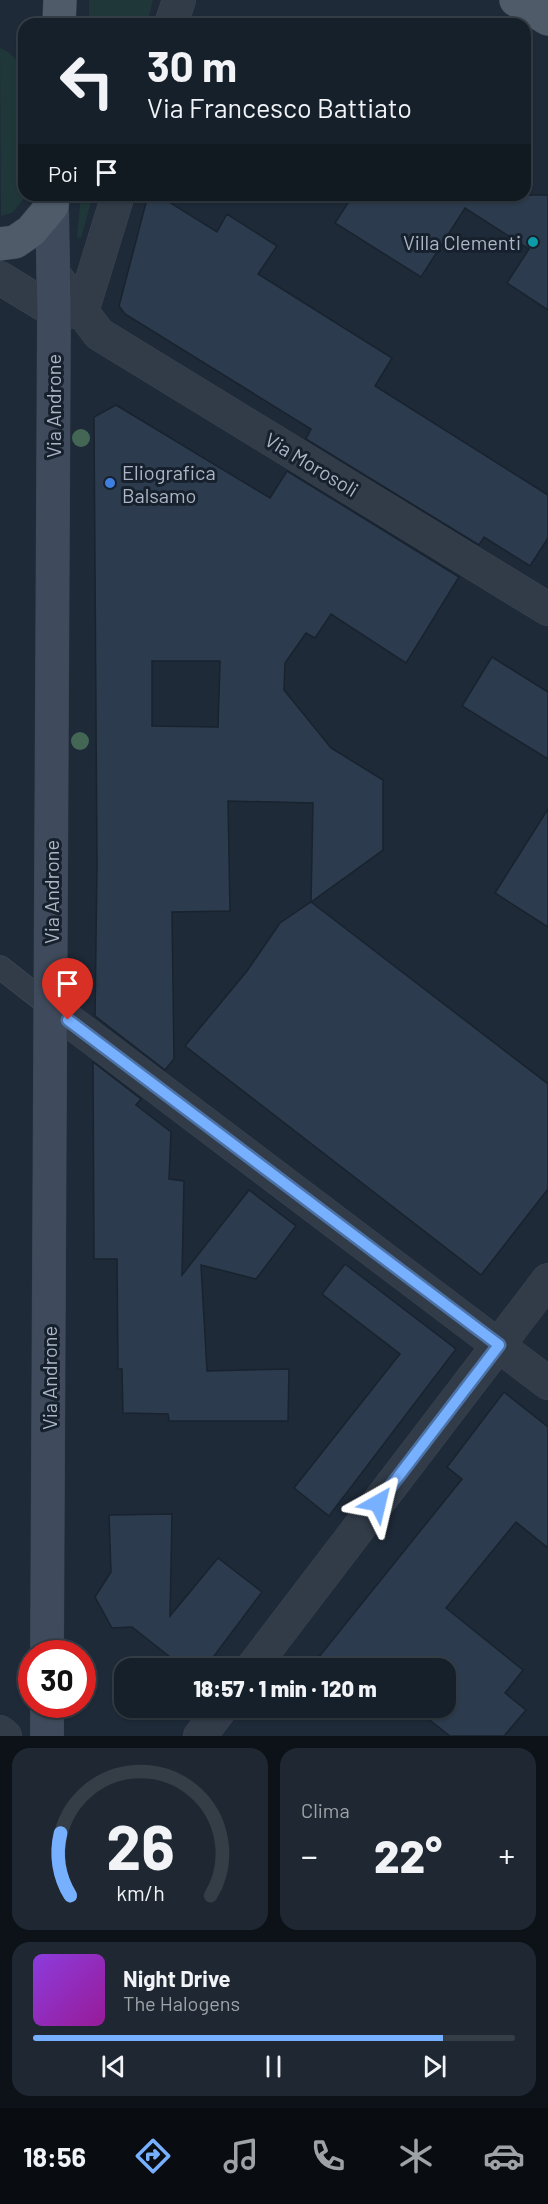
<!DOCTYPE html>
<html lang="it">
<meta charset="utf-8">
<style>
:root{--surface:#16202a;--page:#1f2832;--text:#f1f3f6;--muted:#9ea3a8;--line:#353e47;--accent:#77b0ff}
body{margin:0;font-family:Barlow,sans-serif;background:var(--page);color:var(--text);height:100vh;display:flex;flex-direction:column;font-size:22px;white-space:nowrap}
*{box-sizing:border-box;margin:0}
p{font-size:20px;color:var(--muted)}
.icon{flex:none;width:33px;height:33px;fill:none;stroke:currentColor;stroke-width:2;stroke-linecap:round;stroke-linejoin:round}
.map{position:relative;height:1736px;overflow:hidden}
.panel{display:flex;flex-direction:column;gap:12px;padding:12px;background:#0c1217;flex:1}
.panel>*{flex:none}
.banner{position:absolute;left:18px;top:18px;width:513px;height:183px;border-radius:18px;box-shadow:0 2px 4px #0004,0 0 0 2px var(--line);background:#16202a;color:var(--text);overflow:hidden}
.speed{position:absolute;left:18px;top:1640px;display:flex;gap:12px;font-size:30px;font-weight:700;text-align:center}
.speed>*{display:grid;place-content:center;width:78px;height:78px;border-radius:50%;background:var(--surface);box-shadow:0 2px 4px #0004,0 0 0 2px var(--line);line-height:1}
.speed .limit{border:9px solid #d22;background:#fff;color:#111}
.pin{position:absolute;display:grid;place-items:center;width:51px;height:51px;color:#fff;margin:-62px -26px;border-radius:50% 50% 50% 0;rotate:-45deg;box-shadow:0 0 6px #0007}
.pin .icon{rotate:45deg}
.me{position:absolute;width:66px;margin:-33px;rotate:37deg;stroke-linejoin:round;filter:drop-shadow(0 0 4px #0008)}
.turn{display:flex;align-items:center;gap:21px;height:126px;padding:0 30px;font-size:27px}
.turn .icon{width:78px;height:78px;stroke-width:2.5}
.turn b{display:block;font-size:42px;line-height:51px}
.then{display:flex;align-items:center;height:57px;padding:0 30px;background:#0003;gap:12px;font-size:22px}
.big{font-size:45px;font-weight:800;line-height:1.1}
.panel .widget{flex:1;display:flex;flex-direction:column;justify-content:center;gap:9px;min-width:0;padding:0 21px;border-radius:18px;background:var(--page)}
.panel .dial{align-items:center;gap:0}
.dial svg{height:156px;overflow:visible;fill:none;stroke:var(--line);stroke-width:7;stroke-linecap:round;text-anchor:middle}
.dial text{fill:var(--text);stroke:none}
.song{display:flex;align-items:center;gap:18px}
.cover{width:72px;height:72px;border-radius:9px;background:linear-gradient(135deg,hsl(270 70% 55%),hsl(300 70% 35%))}
.played{height:6px;border-radius:3px;background:linear-gradient(90deg,var(--accent) 85%,var(--line) 85%)}
.keys{display:flex;justify-content:space-around;direction:ltr}
.heat{display:flex;justify-content:space-between;align-items:center;font-size:33px;direction:ltr}
.panel .tiles{flex:1;display:grid;gap:12px;grid-template-columns:1fr 1fr}
.widget:last-child{grid-column:span 2}
.trip{position:absolute;left:114px;top:1658px;width:342px;height:60px;border-radius:18px;background:var(--surface);box-shadow:0 2px 4px #0004,0 0 0 2px var(--line);font-weight:800;line-height:60px;text-align:center}
.tabs{display:flex;height:96px;justify-content:space-around;align-items:center;background:#090d11;color:var(--muted)}
.tabs .icon{width:42px;height:42px}
.tabs .current{color:var(--accent)}
.tabs b{font-size:27px;color:var(--text)}
.map>svg:first-child{display:block}
.green{fill:#203739}
.building{fill:#2c3b4d;stroke:#19232f;stroke-width:1.5;fill-rule:evenodd}
.lines{fill:none;stroke-linecap:round;stroke-linejoin:round}
.lane-casing{stroke:#3b4552;stroke-width:24}
.street-casing{stroke:#3b4552;stroke-width:34}
.secondary-casing{stroke:#3b4552;stroke-width:34}
.primary-casing{stroke:#3b4552;stroke-width:34}
.lane{stroke:#323c49;stroke-width:22}
.street{stroke:#323c49;stroke-width:33}
.secondary{stroke:#3f4b5c;stroke-width:33}
.primary{stroke:#4f5b69;stroke-width:33}
.tree{fill:#436655}
.route-casing{stroke:#4d72a6;stroke-width:15}
.route{stroke:#77b0ff;stroke-width:10}
.culture-dot{fill:#0f9aa8;stroke:#17212d;stroke-width:2}
.shop-dot{fill:#3f7fe0;stroke:#17212d;stroke-width:2}
.labels{text-anchor:middle;dominant-baseline:central;stroke-width:6;stroke-linejoin:round;paint-order:stroke}
.poi-label{font-size:20px;fill:#abb6c6;stroke:#17212d;text-anchor:end}
.street-label{font-size:20px;fill:#abb6c6;stroke:#17212d}
</style>
<div class="map">
<svg width="548" height="1736" viewBox="0 0 548 1736">
<rect width="100%" height="100%" fill="#1e2a38"/>
<!-- green -->
<path class="green" d="M89,0H153L147,24H89Z
M0,48L8,52L24,67V195H27L12,213L1,216Z
M81,195H93L81,238L77,237Z"/>
<!-- building -->
<path class="building" d="M148,195H158L217,232L227,214L277,246L258,274L392,358L375,386L548,495V538L530,566L484,537L479,545L306,439L311,429L125,314L119,306Z
M353,195H548V310L507,283L529,249L465,208L421,277L335,223Z
M116,405L270,498L287,471L459,577L406,663L331,614L315,638L306,633L285,663L284,690L331,748L383,780V850L311,902L313,803L228,801L230,911L172,912L174,1059L165,1070L95,1016L97,865L94,417ZM152,661H220L218,727L152,726Z
M492,657L548,692V759L462,706Z
M548,809V927L495,893Z
M311,902L548,1084V1189L481,1275L185,1046L247,971L280,923Z
M93,1062L141,1099L136,1105L171,1132L169,1179L184,1181L182,1275L249,1190L296,1226L256,1279L201,1265L207,1371L289,1369L288,1421H169L168,1414L123,1413L122,1369H118L117,1259H94Z
M345,1264L456,1349L329,1516L294,1488L400,1354L322,1294Z
M504,1392L548,1427V1548L516,1522L446,1608L523,1670L505,1693L526,1710L504,1736H450L413,1707H446V1668H365L358,1663L354,1668H310L462,1479L447,1467Z
M172,1514L170,1616L218,1558L262,1592L205,1668H184L132,1627L112,1628L95,1597L111,1572L109,1515Z"/>
<g class="lines">
<defs>
<path id="lane" d="M0,967L51,1007"/>
<path id="street" d="M171,24L179,0
M53,273L99,334L548,609
M0,278L54,311L82,312L118,195
M51,1007L548,1383
M252,1668L548,1280
M0,1732L5,1736
M200,1736L222,1707"/>
<path id="secondary" d="M47,1653L54,311L52,206
M47,1704V1736"/>
<path id="primary" d="M516,0L548,19
M59,24L60,0
M0,244L15,242L31,231L52,206L53,195"/>
</defs>
<!-- lane casing -->
<use href="#lane" class="lane-casing"/>
<!-- street casing -->
<use href="#street" class="street-casing"/>
<!-- secondary casing -->
<use href="#secondary" class="secondary-casing"/>
<!-- primary casing -->
<use href="#primary" class="primary-casing"/>
<!-- lane -->
<use href="#lane" class="lane"/>
<!-- street -->
<use href="#street" class="street"/>
<!-- secondary -->
<use href="#secondary" class="secondary"/>
<!-- primary -->
<use href="#primary" class="primary"/>
</g>
<!-- trees -->
<g class="tree">
<circle cx="81" cy="438" r="9"/>
<circle cx="80" cy="741" r="9"/>
</g>
<g class="lines">
<defs>
<path id="route" d="M68,1020L499,1345L378,1503"/>
</defs>
<!-- route casing -->
<use href="#route" class="route-casing"/>
<!-- route -->
<use href="#route" class="route"/>
</g>
<!-- markers -->
<circle class="culture-dot" cx="533" cy="242" r="6"/>
<circle class="shop-dot" cx="110" cy="483" r="6"/>
<g class="labels">
<!-- poi labels -->
<g class="poi-label">
<text x="521" y="242">Villa Clementi</text>
<text x="122" y="472" text-anchor="start">Eliografica<tspan x="122" dy="23">Balsamo</tspan></text>
</g>
<!-- street labels -->
<g class="street-label">
<text transform="translate(53 406) rotate(-90)">Via Androne</text>
<text transform="translate(312 464) rotate(31)">Via Morosoli</text>
<text transform="translate(51 892) rotate(-90)">Via Androne</text>
<text transform="translate(49 1378) rotate(-90)">Via Androne</text>
</g>
</g>
</svg>
<div class="speed"><div class="limit">30</div></div>
<div class="pin" style="left:68px;top:1020px;background:#d93025"><svg class="icon" aria-label="arrive" viewBox="0 0 24 24"><path d="M6 21V4h12l-3 4 3 4H6"/></svg></div>
<svg class="me" style="left:378px;top:1503px" viewBox="-20 -20 40 40"><path d="M0-17L14 15 0 8-14 15z" fill="#77b0ff" stroke="#fff" stroke-width="4"/></svg>
<div class="trip">18:57 · 1 min · 120 m</div>
<div class="banner">
<div class="turn"><svg class="icon" aria-label="left" viewBox="0 0 24 24"><path d="M17 20v-9H6M10 6l-5 5 5 5"/></svg><div><b>30 m</b>Via Francesco Battiato</div></div>
<div class="then">Poi<svg class="icon" aria-label="arrive" viewBox="0 0 24 24"><path d="M6 21V4h12l-3 4 3 4H6"/></svg></div>
</div>
</div>
<section class="panel">
<div class="tiles">
<div class="widget dial"><svg viewBox="0 0 100 80">
<path d="M14 69A42 42 0 1 1 86 69"/>
<path d="M14 69A42 42 0 0 1 9 37" stroke="#77b0ff"/>
<text x="50" y="56" font-size="32" font-weight="700">26</text>
<text x="50" y="72" font-size="11">km/h</text>
</svg></div>
<div class="widget"><p>Clima</p>
<div class="heat"><a>−</a><b class="big">22°</b><a>+</a></div>
</div>
<div class="widget">
<div class="song"><i class="cover"></i><div><b>Night Drive</b><p>The Halogens</p></div></div>
<div class="played"></div>
<div class="keys"><svg class="icon" aria-label="previous" viewBox="0 0 24 24"><path d="M18 5L8 12l10 7zM5 5v14"/></svg><svg class="icon" aria-label="pause" viewBox="0 0 24 24"><path d="M8 5v14M16 5v14"/></svg><svg class="icon" aria-label="next" viewBox="0 0 24 24"><path d="M6 5l10 7-10 7zM19 5v14"/></svg></div>
</div>
</div>
</section>
<nav class="tabs">
<b>18:56</b>
<svg class="icon current" aria-label="directions" viewBox="0 0 24 24"><path d="M12 3l9 9-9 9-9-9zM9 14v-3h6M13 9l2 2-2 2"/></svg>
<svg class="icon" aria-label="music" viewBox="0 0 24 24"><path d="M9 18V5l10-2v13"/><circle cx="6" cy="18" r="3"/><circle cx="16" cy="16" r="3"/></svg>
<svg class="icon" aria-label="phone" viewBox="0 0 24 24"><path d="M5 4h4l2 5-3 2q2 4 5 5l2-3 5 2v4C11 20 4 13 5 4z"/></svg>
<svg class="icon" aria-label="climate" viewBox="0 0 24 24"><path d="M12 3v18M4 7l16 10M4 17L20 7"/></svg>
<svg class="icon" aria-label="car" viewBox="0 0 24 24"><path d="M5 17H2v-5l4-1 3-4h7l3 4 3 1v5h-3M9 17h6M6 11h13"/><circle cx="7" cy="17" r="2"/><circle cx="17" cy="17" r="2"/></svg>
</nav>
